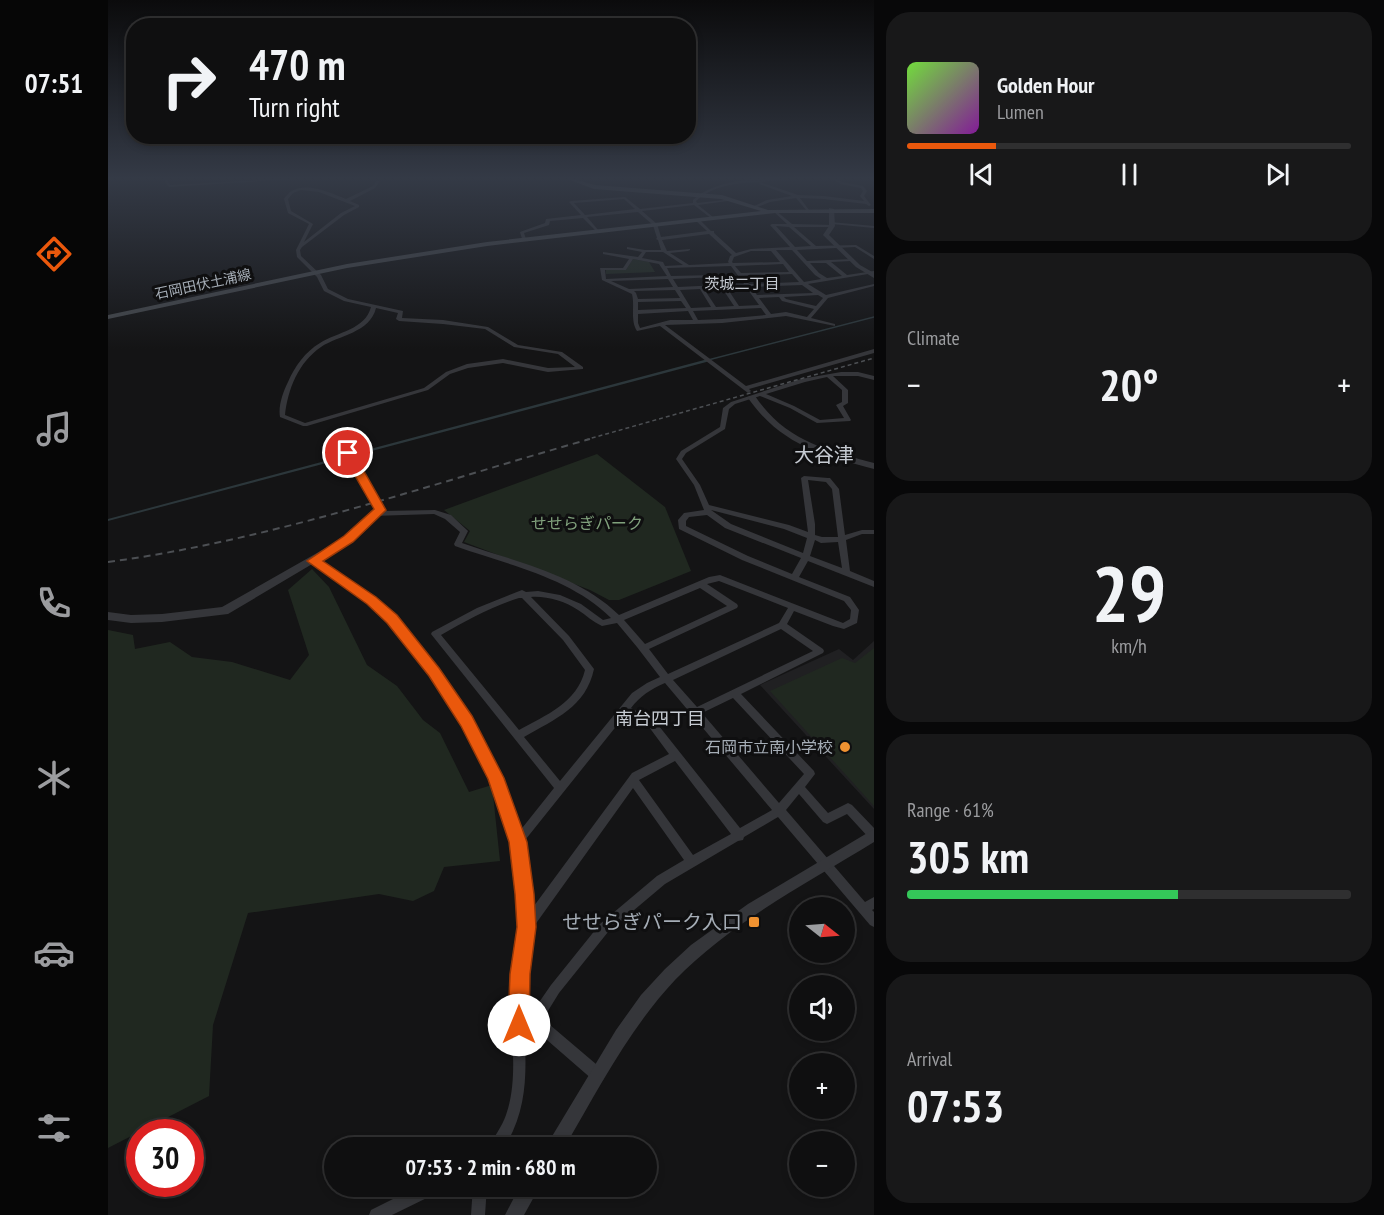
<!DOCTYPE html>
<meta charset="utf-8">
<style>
:root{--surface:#0f0f10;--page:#181819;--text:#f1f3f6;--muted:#9b9c9f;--line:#2f2f30;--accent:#ea580c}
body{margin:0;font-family:"PT Sans Narrow","Noto Sans JP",sans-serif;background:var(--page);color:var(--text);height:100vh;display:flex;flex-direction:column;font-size:22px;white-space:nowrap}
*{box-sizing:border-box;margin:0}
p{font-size:20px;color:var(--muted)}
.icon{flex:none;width:33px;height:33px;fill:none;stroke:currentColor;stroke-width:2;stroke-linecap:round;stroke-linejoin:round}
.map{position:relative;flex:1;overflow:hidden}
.panel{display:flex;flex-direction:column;gap:12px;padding:12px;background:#080809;width:510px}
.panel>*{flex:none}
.hud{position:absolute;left:18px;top:18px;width:570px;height:126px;border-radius:24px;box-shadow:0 3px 9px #0003,0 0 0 2px var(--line);background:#0f0f10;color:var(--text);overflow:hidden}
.needle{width:39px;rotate:107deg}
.controls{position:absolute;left:681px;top:897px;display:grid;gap:12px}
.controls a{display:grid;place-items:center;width:66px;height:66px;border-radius:50%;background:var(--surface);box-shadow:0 3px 9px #0003,0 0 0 2px var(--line);font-size:30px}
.speed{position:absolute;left:18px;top:1119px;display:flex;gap:12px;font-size:30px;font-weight:700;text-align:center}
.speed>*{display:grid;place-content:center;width:78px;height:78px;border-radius:50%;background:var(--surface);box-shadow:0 3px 9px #0003,0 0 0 2px var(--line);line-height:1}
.speed .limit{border:9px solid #d22;background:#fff;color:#111}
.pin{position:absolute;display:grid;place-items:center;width:51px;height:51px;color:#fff;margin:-26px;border:3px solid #fff;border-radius:50%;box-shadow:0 2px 6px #0007}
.me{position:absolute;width:66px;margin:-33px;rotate:0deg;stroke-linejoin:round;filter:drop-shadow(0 0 4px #0008)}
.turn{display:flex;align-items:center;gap:21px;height:126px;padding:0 24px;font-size:27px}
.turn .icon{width:78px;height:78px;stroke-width:2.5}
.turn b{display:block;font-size:42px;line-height:51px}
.big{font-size:45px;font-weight:700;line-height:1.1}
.panel .card{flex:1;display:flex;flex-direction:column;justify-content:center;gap:9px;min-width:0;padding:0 21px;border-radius:24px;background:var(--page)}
.panel .dial{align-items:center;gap:0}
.dial b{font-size:78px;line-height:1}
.song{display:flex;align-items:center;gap:18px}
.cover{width:72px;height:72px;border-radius:9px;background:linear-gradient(135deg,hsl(100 70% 55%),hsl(290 70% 35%))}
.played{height:6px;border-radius:3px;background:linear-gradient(90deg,var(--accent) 20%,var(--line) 20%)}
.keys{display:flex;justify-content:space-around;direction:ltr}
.heat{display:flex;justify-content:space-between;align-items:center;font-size:33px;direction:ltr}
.charge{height:9px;border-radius:4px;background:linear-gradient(90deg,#34c759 61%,var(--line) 0)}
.trip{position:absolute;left:216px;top:1137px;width:333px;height:60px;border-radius:30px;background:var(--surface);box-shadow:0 3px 9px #0003,0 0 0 2px var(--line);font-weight:700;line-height:60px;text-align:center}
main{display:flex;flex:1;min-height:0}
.tabs{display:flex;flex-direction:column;width:108px;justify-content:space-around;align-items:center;background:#060606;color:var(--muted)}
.tabs .icon{width:42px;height:42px}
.tabs .active{color:var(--accent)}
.tabs b{font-size:27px;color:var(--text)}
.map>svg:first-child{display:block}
.built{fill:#202022}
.green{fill:#202820}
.water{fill:#2c373b}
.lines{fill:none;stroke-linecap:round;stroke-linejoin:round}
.stream{stroke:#2c373b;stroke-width:1.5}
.minor{fill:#35363a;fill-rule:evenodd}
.tertiary{fill:#35363a;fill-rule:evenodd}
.secondary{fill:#43464a;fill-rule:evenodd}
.rail-far1{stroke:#4c4f53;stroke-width:1.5;stroke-dasharray:4 3;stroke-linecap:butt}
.rail{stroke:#4c4f53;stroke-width:2;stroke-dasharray:7 5;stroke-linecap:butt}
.route{fill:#ea580c;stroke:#983908;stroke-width:1.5}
.poi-dot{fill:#f09231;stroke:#0f0f10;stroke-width:2}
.labels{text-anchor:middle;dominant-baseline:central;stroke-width:6;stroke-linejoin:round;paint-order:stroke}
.far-street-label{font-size:14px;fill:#a5adb6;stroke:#0f0f10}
.far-neighbourhood-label{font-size:15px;fill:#c6cbd2;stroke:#0f0f10}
.park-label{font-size:16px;fill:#80a17c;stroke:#0f0f10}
.poi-label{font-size:16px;fill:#a5adb6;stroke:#0f0f10;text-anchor:end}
.neighbourhood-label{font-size:18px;fill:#c6cbd2;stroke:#0f0f10}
.quarter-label{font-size:20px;fill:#c6cbd2;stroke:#0f0f10}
.near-poi-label{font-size:20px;fill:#a5adb6;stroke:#0f0f10;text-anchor:end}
</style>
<main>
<nav class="tabs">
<b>07:51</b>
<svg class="icon active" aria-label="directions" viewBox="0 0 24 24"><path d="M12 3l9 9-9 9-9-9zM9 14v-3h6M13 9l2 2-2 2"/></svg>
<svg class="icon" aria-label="music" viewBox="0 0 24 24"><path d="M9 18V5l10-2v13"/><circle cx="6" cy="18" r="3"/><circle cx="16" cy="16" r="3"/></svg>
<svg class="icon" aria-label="phone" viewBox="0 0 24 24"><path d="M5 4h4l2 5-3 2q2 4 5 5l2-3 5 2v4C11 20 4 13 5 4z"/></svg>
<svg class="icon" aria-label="climate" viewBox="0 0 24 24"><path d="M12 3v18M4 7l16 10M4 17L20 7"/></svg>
<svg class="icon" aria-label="car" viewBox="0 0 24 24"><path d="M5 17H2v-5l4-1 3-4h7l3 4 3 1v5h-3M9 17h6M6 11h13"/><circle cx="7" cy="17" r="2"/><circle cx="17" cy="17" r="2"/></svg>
<svg class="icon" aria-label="filters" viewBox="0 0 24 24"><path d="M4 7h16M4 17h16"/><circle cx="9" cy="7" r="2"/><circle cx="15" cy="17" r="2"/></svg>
</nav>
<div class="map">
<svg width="766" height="1215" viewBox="0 0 766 1215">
<rect width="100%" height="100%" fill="#141415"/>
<!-- built -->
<path class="built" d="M766,641V809L652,685L731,649L745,660Z"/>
<!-- green -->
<path class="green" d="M525,259L541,262L547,272L498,274V270H518Z
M489,454L557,507L583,571L511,600H501L482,590L356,542L362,531L336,510Z
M204,569L221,587L259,665L289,686L315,720L332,733L361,792L384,785L392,861L336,867L326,891L305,901L271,894L140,913L105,1025L101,1096L0,1148V630L25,635L27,649L62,642L84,657L124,662L182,680L201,655L180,590Z
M766,648V806L662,691L734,658L747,663Z"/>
<!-- water -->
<path class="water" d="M600,359L602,361L0,521V519Z"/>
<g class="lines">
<!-- stream -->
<path class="stream" d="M600,360L766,317"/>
<!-- minor -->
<path class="minor" d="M55,179H59L62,185L170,179H185L61,187Z
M679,179L652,182L690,195L716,196L756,201L752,196L755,191L753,188L732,184L726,179H730L734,182L755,186L759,191L756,196L763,205L761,206L758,204L716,199L692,198L701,210L699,211L688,198L662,202L647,208L646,206L659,200L684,196L651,184L652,182C629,183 605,185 588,201L589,203L625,199L627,200L590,205L605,217L604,219L586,205L534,211L549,224L553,237L599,231L587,220L591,219L603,231H606V233L628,253L643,249L682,247L662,225L664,224H679L666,212L667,210L684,224L726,225V226L724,227H686L708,246L748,245L766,256V259L747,247L689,250L699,261L745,259V261H743L723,262L739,275L766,271V273L700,284L718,295L766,284V286L720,298L703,318L727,324V326L678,316L614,323L557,325L638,386L766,349V353L641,389L643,391L640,393L552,326L529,331C522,320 527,306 524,294L494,280L492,268H515L521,259L495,254V252L530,257L534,252L519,249V247L537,250H553L550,240L548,239L549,238L545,225L530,212L479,217L491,231L489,232L475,218L442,221L441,225L416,233L418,239L416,240L414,239L412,232L437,223L438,219L473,215L461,202L463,201L517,197L532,209L585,203V200C606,180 651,177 679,179ZM516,199L527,209L477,215L466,203ZM668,226L681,227L703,246L687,247ZM601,234L624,255L622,256L620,262L621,263L581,265L562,253L580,251L582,250V249L559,251L554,240ZM668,250H684L707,275L713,279L696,282ZM643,251H663L672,262L625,263L624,262L626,257ZM538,252H555L575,265L557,266L555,262L534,258ZM525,259L551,264L559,276L498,279L497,270H518ZM702,263H718L734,276L719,278L711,273ZM675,264L681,272L633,273L627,266ZM623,266L636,284L617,285L613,282L611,283L612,285L570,287L565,279L608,277L610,276L608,275L563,276L559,268ZM684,274L691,282L641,284L635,276ZM560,279L565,287L521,289L503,281ZM694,285L705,293L649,295L643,287ZM638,287L651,305L631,306L619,288ZM614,288L626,306L608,307L596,289ZM592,289L603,307L583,308L572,290ZM567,290L572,298L530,299L528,293L526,291ZM710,295L715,298L708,306L678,299L676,297ZM671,297L674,301L706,309L699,317L678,312L663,314L651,298ZM573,301L578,308L530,310V302ZM653,308L658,315L614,319L590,320L585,311ZM580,311L585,320H562L532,328L530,323V314Z
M269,180L272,181L267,188L242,201L251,205V207L236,215L194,247L192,250L193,256L213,275L220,289L240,299L295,311L294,318L335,320L380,327L410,345L454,352L475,367V369L440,372L395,363L360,368L342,374L320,390L199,426H195L172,417C170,406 175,392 180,382C187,366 197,352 212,343C229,332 257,330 263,307L236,301L216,291L209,277L189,257L188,250L201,224L180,213L176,199C176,198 182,192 182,192C198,181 223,193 238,199L265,186ZM193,190L211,192L247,206L233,213L196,242L205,224L183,211L180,199L185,193ZM268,308L290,313L288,319L291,321L335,324L377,329L406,347L450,354L467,367L440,368L395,359L359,364L338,372L316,388L197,423L177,415C180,389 190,363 213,347C231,335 262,333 268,308Z
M722,222L766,226V228L724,224Z
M733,372H750L766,376V380L750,376H725L740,390V403L735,406L743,420L742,421L709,423L682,408L652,396L627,404L621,409L617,429L578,453L574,459L592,485L601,505L681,525L700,532L693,478L696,476L720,478H722L731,489L737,535L754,530H766V534H754L738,540L742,571L766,581V587L700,561L691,577L742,597L751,610L749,623L736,629L725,626L686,611L679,624L715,649L716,651L715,653L633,694L706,771L707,774L697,787L720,813L740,803L744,805L766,828V840L762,839L739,814L719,824L715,822L691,794L678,810L757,902L766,897V909L764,910L766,912V927L762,925L670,817L636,837L635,840L630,841L557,884L500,932L451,993L435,1019L495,1070L497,1075L495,1080L490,1082L485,1080L416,1020C418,1066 422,1106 396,1148H381C386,1136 394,1127 398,1115C411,1078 402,1037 404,998C405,980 409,962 411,944C413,926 413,908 411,890C405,808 364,733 317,667C306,653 296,638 284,624C268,606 246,593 227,580C218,574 208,568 201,561L202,559H208C234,577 263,593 286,615C299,628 309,644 320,658C359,711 394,768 411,832L446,788L323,634L324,632L369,608L414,590L418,592L430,591L452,595L473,604L495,620L503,618C462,577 400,565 347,546L346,544L352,532L337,519L326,514L265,516L264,514L265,512H269L237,453L240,451L243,453L276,510L275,511L327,510L343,515L360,531L354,543C408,562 469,574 511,615L601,577L612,575L735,623L742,619L743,610L736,601L634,560L571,529L570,520L576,513L596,510L586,485L568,459L573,451L612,427L615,408L623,402L693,379ZM719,377L734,390V402L728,405L736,418L712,420L686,406L658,394L697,382ZM700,480L718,482L724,489L730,537H714L707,535V524ZM603,510L676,529L699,538L695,553L623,524ZM599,515L617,528L693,558L684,574L640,556L578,526V521L581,517ZM707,540L713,543L730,542L734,568L702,556ZM611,581L680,608L671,623L560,674L541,649L629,608L630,606L629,604L599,584ZM592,588L619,606L537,644L516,620ZM423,597C439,596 456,601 470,610C478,615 485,622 494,626L509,623L529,647L552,677L539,683L524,693L452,781L416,737C447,719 478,707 486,669L461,636ZM411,598H414L455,640L477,670C469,703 438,715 411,730L333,635C358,621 383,607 411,598ZM673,629L705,651L589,707L565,680ZM557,683L664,810L632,828L547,721L523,708C532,696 543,689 557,683ZM625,698L696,774L671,803L594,713ZM518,714L541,727L561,754L524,773L423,910L422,889L414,844ZM567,761L623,834L585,855L531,780ZM525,788L576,860L549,876L492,924L443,985L425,1011L416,1003L424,929Z
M311,1186H335L333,1191L284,1215H261L263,1210Z
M365,1186H379L377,1215H363Z"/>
<!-- tertiary -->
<path class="tertiary" d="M721,208L726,209L727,226L721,235L752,265L766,273V278L748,267L715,235L721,226Z
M641,396H647C678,441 716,449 766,463V469C713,455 673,445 640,398Z
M268,511L271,512L273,514L271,516L243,541L120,614L54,622L23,623L0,620V612L23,615L54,614L114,607L237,537L265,512Z
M766,829V842C698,884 623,922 567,980C521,1029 490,1090 456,1148H437L508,1030L533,995L557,969L583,945L640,904Z
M412,1186H432L416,1215H397Z"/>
<!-- secondary -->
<path class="secondary" d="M459,179H466L487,185L614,195L660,210L766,209V213H667L379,246L239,268L0,319V315L239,264L379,242L653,211L613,199L486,189Z"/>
<!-- rail-far1 -->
<path class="rail-far1" d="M477,440L766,358"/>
<!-- rail -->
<path class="rail" d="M0,562C164,540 323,484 482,439"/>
</g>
<!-- sky -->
<linearGradient id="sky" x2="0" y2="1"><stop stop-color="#0b0b0c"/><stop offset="0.51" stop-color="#343a46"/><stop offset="1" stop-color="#343a46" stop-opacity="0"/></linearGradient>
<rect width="766" height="349" fill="url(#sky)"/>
<!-- route -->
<path class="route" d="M236,450H244L278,510L245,542L215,561L268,597L289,615L331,668L364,716L396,778L419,842L426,894L428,927L422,974L421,1025L418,1032L411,1035L404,1032L400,1025L402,974L409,927L407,894L401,842L380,779L353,726L321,676L279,623L259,604L199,561L236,536L266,509L234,453Z"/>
<!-- markers -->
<g class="poi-dot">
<circle cx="737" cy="747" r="6"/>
<rect x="640" y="916" width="12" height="12" rx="3"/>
</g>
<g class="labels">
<!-- far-street labels -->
<g class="far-street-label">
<text transform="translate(95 284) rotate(-12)">石岡田伏土浦線</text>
</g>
<!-- far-neighbourhood labels -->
<g class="far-neighbourhood-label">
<text x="634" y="283">茨城二丁目</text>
</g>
<!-- park labels -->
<g class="park-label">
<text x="479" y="523">せせらぎパーク</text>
</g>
<!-- poi labels -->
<g class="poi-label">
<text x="725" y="747">石岡市立南小学校</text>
</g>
<!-- neighbourhood labels -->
<g class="neighbourhood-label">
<text x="552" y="718">南台四丁目</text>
</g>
<!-- quarter labels -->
<g class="quarter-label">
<text x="716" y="455">大谷津</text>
</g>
<!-- near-poi labels -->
<g class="near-poi-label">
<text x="634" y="922">せせらぎパーク入口</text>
</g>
</g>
</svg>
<div class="controls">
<a><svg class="needle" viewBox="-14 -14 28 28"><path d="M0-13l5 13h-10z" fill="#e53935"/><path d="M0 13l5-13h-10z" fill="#9b9c9f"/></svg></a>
<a><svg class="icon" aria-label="sound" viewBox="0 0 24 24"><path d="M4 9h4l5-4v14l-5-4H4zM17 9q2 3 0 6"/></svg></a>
<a>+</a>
<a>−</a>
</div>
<div class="speed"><div class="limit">30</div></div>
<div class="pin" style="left:240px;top:453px;background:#d93025"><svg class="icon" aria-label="arrive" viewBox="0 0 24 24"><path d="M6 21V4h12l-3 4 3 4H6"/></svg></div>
<svg class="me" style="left:411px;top:1025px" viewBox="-20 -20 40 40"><circle r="19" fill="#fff"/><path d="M0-13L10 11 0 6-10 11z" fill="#ea580c"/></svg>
<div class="trip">07:53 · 2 min · 680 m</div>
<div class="hud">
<div class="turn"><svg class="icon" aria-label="right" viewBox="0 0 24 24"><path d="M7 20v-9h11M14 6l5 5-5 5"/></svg><div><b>470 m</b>Turn right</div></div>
</div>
</div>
<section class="panel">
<div class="card">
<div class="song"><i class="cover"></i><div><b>Golden Hour</b><p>Lumen</p></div></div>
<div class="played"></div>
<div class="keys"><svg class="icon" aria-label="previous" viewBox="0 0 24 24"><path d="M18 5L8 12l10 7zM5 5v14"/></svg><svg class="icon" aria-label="pause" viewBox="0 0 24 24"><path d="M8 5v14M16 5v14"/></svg><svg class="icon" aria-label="next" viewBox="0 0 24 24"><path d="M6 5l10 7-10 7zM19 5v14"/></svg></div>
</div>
<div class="card"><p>Climate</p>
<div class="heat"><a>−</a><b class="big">20°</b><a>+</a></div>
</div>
<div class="card dial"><b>29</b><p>km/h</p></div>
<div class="card"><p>Range · 61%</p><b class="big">305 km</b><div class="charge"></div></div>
<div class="card"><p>Arrival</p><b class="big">07:53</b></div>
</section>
</main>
